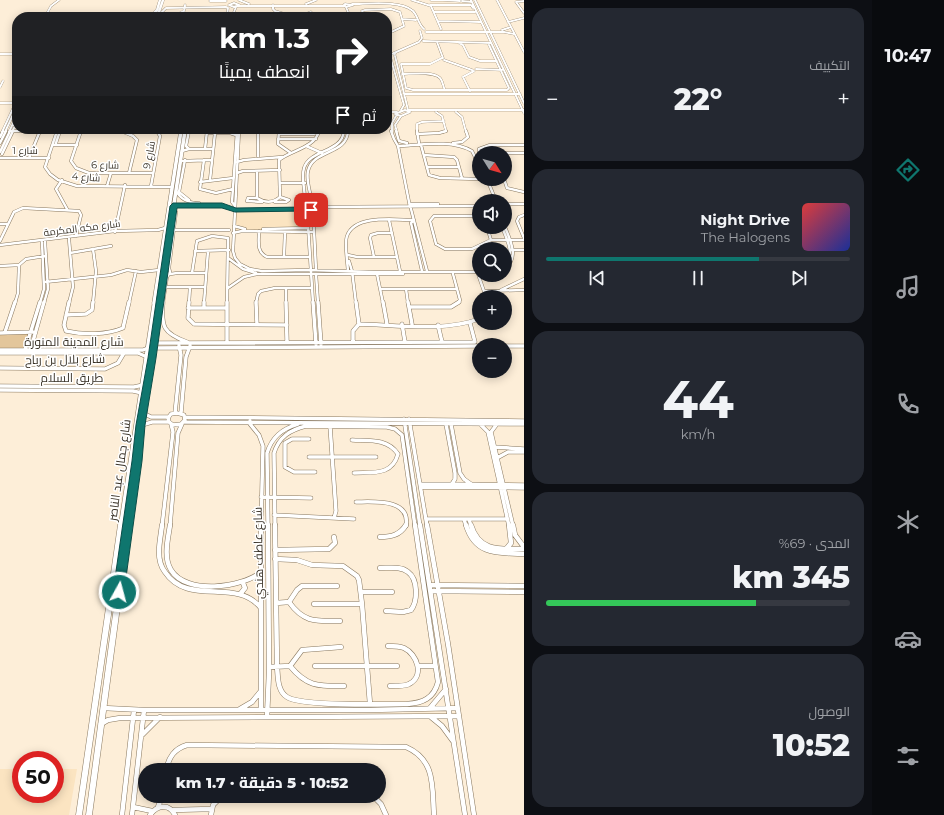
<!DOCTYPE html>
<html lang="ar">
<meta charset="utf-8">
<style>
:root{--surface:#171b24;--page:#242831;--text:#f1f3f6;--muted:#9ea1a6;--line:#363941;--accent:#0f766e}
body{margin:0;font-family:Montserrat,Cairo,sans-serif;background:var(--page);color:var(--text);direction:rtl;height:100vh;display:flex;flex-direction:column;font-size:15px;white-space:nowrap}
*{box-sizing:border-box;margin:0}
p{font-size:13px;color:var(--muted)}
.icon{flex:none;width:22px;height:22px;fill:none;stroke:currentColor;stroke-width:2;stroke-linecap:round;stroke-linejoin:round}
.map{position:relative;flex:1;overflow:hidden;direction:ltr}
.panel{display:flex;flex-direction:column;gap:8px;padding:8px;background:#0d0f14;width:348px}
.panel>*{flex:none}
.hud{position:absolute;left:12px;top:12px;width:380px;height:122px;border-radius:16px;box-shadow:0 2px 10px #0003;direction:rtl;background:#202124;color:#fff;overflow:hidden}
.needle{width:26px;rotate:127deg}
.fabs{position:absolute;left:472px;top:146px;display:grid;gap:8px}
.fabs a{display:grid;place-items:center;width:40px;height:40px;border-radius:50%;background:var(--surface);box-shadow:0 2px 10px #0003;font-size:20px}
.speed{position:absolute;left:12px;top:751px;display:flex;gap:8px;font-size:20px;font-weight:700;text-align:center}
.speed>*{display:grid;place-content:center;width:52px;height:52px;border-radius:50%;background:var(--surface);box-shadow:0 2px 10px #0003;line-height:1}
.speed .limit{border:6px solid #d22;background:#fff;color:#111}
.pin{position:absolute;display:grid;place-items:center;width:34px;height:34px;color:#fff;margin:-17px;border-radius:8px;box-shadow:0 2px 6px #0006}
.me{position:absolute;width:44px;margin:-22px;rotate:7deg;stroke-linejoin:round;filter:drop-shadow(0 0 3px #0008)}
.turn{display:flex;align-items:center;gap:14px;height:84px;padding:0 16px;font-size:18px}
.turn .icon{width:52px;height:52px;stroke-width:2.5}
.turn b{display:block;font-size:28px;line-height:34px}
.then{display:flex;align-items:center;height:38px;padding:0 16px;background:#0003;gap:8px;font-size:15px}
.big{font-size:30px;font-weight:800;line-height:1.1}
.panel .tile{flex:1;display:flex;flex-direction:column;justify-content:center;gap:6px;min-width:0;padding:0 14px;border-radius:16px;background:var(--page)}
.panel .dial{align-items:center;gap:0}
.dial b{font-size:52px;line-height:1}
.song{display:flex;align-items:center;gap:12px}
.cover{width:48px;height:48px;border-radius:6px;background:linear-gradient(135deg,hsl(0 70% 55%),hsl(230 70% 35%))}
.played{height:4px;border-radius:2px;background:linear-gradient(90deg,var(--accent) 70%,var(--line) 70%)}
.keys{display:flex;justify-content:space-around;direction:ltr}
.heat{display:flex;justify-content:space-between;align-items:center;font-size:22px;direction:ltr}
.charge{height:6px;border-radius:3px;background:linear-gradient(90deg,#34c759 69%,var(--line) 0)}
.trip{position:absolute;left:138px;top:763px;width:248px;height:40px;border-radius:20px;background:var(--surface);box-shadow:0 2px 10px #0003;font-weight:800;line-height:40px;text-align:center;direction:rtl}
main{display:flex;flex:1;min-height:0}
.menu{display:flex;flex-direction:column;width:72px;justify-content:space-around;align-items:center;background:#090b0e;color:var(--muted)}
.menu .icon{width:28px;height:28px}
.menu .current{color:var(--accent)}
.menu b{font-size:18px;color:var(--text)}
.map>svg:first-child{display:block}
.built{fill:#fbe4c1}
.green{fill:#e3c69b}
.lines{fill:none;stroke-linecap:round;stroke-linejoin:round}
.minor-far3-casing{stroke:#89785f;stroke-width:2.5}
.minor-far2-casing{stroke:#89785f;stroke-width:3.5}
.minor-far1-casing{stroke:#89785f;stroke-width:4.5}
.minor-casing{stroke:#89785f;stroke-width:5.5}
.major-far3-casing{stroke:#89785f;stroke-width:3}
.major-far2-casing{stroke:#89785f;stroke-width:4.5}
.major-far1-casing{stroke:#89785f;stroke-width:5.5}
.major-casing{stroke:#89785f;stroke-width:7}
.minor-far3{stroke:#fff;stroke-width:2}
.minor-far2{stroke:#fff;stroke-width:2.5}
.minor-far1{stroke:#fff;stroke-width:3.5}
.minor{stroke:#fff;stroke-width:4.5}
.major-far3{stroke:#fff;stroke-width:2.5}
.major-far2{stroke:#fff;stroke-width:3.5}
.major-far1{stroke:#fff;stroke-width:4.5}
.major{stroke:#fff;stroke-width:6}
.route{fill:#0f766e;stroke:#0a4d48}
.labels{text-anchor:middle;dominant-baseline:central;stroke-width:3;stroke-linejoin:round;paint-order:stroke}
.far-street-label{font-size:10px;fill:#393227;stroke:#fff}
.street-label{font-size:12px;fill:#393227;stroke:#fff}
</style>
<main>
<nav class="menu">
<b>10:47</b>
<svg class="icon current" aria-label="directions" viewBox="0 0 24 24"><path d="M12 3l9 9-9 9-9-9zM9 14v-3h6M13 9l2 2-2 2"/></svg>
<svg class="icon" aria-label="music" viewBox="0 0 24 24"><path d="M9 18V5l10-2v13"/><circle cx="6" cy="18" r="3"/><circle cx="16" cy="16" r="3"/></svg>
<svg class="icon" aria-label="phone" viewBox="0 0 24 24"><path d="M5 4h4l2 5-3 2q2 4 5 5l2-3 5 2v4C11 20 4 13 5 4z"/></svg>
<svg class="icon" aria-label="climate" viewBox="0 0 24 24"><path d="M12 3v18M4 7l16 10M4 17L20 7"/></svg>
<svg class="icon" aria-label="car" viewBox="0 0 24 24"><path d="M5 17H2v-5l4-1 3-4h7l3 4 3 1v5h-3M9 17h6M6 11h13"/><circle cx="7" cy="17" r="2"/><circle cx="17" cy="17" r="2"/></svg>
<svg class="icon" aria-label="filters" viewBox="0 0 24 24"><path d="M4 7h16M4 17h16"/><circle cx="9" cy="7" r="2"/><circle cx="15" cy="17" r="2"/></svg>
</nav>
<section class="panel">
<div class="tile"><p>التكييف</p>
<div class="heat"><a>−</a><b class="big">22°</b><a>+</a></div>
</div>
<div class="tile">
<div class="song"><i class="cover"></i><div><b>Night Drive</b><p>The Halogens</p></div></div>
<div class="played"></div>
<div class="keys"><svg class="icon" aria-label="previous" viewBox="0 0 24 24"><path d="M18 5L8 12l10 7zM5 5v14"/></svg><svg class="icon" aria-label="pause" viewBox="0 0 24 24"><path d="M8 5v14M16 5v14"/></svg><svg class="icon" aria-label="next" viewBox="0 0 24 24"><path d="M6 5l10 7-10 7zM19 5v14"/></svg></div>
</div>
<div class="tile dial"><b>44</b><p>km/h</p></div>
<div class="tile"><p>المدى · 69%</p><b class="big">345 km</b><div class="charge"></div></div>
<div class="tile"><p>الوصول</p><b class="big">10:52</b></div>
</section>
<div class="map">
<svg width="524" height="815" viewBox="0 0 524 815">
<rect width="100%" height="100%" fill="#fdeed8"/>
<!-- built -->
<path class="built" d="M307,209L309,232L234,231L235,210Z
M0,769H21V794H55V769H77L69,815H0Z"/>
<!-- green -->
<path class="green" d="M33,331L28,349H0V333Z"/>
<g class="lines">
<defs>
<path id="minor-far3" d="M239,0L249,4
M412,0L431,6L441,29
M431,0H442
M443,0L460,1
M471,0L524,113
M475,0L524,103
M497,0L524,52
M210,1H226
M462,1L472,2
M524,1L516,2L524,13
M234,3L239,5L234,7L229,5Z
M306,4L316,0
M345,4L353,5L346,7L344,5Z
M352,4C368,4 401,0 413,11C418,16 418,24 424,29
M273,5V9L275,11L295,17
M430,5H471L473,8
M238,6H345
M346,7L350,17
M434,12H475
M178,14L184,11L185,5
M45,17L51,6L59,0
M157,17L166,8L226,7L228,8L227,17
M232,17L236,7
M272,17L280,13
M298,17L311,12
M364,17L362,11L365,10L391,9L400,12L404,26L387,34
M402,19L416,20
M438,21L480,22
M508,22L524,18
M502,30L511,27
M426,32H504L514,34
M423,41L491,43
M437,42L443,58
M459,43L463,45L469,57L480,61H497
M387,53L395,54
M394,53L419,42L422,38L420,31
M0,54H17
M390,56L404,105L401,110
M395,56L408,110
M442,58L430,64H401L406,88L413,90H507L509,88L489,45
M444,60L472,70
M476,69L502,70
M17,70L15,78L17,84
M402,74C411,74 433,71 440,78C443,81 443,87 445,90
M0,87L3,81
M470,91L463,77L474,71
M404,94H520
M0,103H17
M405,110L410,112L401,116L395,114Z
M409,110H524
M387,112H397
M436,112L442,116L446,131L443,132
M456,112L462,117L466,132
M154,129L159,132
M258,129V132
M82,130H112L125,132
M12,131H59
M2,132L17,100
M5,132L17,106
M9,132L17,115
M12,132L15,126L13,124
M57,132L58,129
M60,132L61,129
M81,132L82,129
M188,132L189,129
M207,132V129
M237,132V129
M239,132V129
M279,132V129
M319,132L320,129
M344,132V129
M348,132V129
M392,132V123L396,116
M397,132L395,125L401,116
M417,132V124L422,122L444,121"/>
<path id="minor-far2" d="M12,131H59
M57,131L45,167L50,174L58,180L77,186L172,187
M81,131L71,161L76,168L89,173H153
M121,131L133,136L137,140L129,173
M189,131L186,146L189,149
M239,131L233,251L235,258L240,264L250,269L262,271L307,270L376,272H479
M258,131V156
M279,131L278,144L291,153
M391,131L394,139L398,146L410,207
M396,131L399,141L407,143
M417,131L419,143
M207,133H230L236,135
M279,134H313L320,132
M417,134L439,133L446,131
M0,137L3,131
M278,139H316
M0,143L6,131
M56,143L60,131
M453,143L462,142L468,137L466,131
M53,145H77
M421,145L429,175L440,178L479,179
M306,146L322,153
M398,146C421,145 451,139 472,151L479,165
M205,149L207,131
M182,151L189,149H213
M0,152L10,131
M499,153H524
M2,154L13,131
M424,155L454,157L457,160L462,178
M479,156V149L490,145H524
M0,158H49
M29,158L40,131
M185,160L179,192L189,200
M204,160L200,189L216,193L233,189
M183,161L212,160
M237,162L244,160L282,157
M427,167H458
M257,171V198C265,203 273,203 280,197L279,160C291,150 315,148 319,131
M237,173L243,171L280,170
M484,179L485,181
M487,179L496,201
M504,179L507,188L524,192
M62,180L56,189L67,209
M210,180L215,133
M200,182L233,178
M280,183H305
M107,186L111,173
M151,186L160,136L157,131
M176,191C181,200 189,203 199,203
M257,198H248L247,201L262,202
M304 204a6 6 0 1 1 12 0a6 6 0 1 1-12 0Z
M311,199C310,190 306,180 308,171C313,149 347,155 348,131
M305,200C305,190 301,178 304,168C310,149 342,153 344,131
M275,202H286L289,200L280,197
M315,202H323
M410,204H438
M505,204H524
M173,206H222L235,210L306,209
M235,206L232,202L237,131
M315,207L479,206
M307,209L313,303
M411,209L427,271
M313,210L316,270
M524,215L519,217L517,221L524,238
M479,216H434L430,221L436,244L445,249H472L491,240H524
M389,220L400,271
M414,220L411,223L422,271
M0,224H8
M234,226L245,229
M487,227L491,240
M502,227C507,240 515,253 505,265
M505,227C511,242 519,257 505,269
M263,229L308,228
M172,230H229
M259,231C259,241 256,252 267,257H310
M115,232L125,185
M233,233L242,231L314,232
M69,239L73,287L69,303
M0,241L14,212L23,208L79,211L81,215L76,236
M0,245L115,231L158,230L165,228
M511,250H524
M195,251L229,250
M70,253L111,246
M348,255L357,257H397
M284,257L285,232
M374,257L370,238L371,235L378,233H392
M228,258L243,269L256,273
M349,261L352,271L356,303
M0,266L19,265
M192,273L197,241L212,236L228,238L227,303
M348,273C348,264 344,244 347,236C355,214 395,220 414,220
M316,274L318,303
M377,274L383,303
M453,274L460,300L458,303
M478,274L486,297
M164,275L177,273H206
M45,282L111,275L127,270L141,272L159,270
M166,287H205
M228,288L244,277L257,274H403
M286,289V303
M380,289H457
M406,289L408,303
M501,290L524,279
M484,291L524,290
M15,303L18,293L19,265L26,259L45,256
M40,303L44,289L42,242
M44,303L48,289L45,242
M93,303L96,271L93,249
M129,303L136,271
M163,303L167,277L170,272L169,268L176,212L173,210
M189,303L190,287
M204,303L208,251
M256,303L258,294L261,291L275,288H312"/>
<path id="minor-far1" d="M69,302L64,325L66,331C83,335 107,335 123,328L129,302
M163,302C161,327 163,333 187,342
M189,302L188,318L194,324L287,325
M256,302L257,325
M286,302L287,342
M313,302L316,344
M318,302L321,344
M383,302L387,324
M408,302L412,324
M409,307H451L459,302
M188,308H227
M204,308V302
M66,315L86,314L92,310L93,302
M359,324C396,325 444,332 479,319
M402,324L405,342
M438,325L442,342
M5,332L15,302
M0,333L33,332
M227,342V302
M353,342V331L359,324L356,302
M154,343L475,342L470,323
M505,346H524
M153,348L479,346
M0,350H143L148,348
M25,350L40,302
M30,352L44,302
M0,353H138L147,357
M0,368L105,369L118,363L124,353
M0,386L134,387L143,385
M0,390L133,391L142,393
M143,413L151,417H169
M175,413L181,355L179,346
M177,413L184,415L185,420L181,424L173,425L169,422L168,418L171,414Z
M181,413L186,357L190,346
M185,417L524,421
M404,419L420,526
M409,419L427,526
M250,421V424L259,435L263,446L261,526
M184,422L524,424
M446,424L455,473V479L452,484
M451,424L460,473L464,479L471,484
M497,424L491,432L513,526
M142,425L152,422H169
M481,425L488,432L509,526
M330,426L336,511L334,518
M309,439H292L285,443V467L294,472H315
M352,440C369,441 387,438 398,454C392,476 373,472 354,473
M494,447L524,449
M309,457H376
M497,458L508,452H524
M421,484L524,485
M422,487L524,488
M261,497L311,498
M356,502C373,502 411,498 406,526
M274,515L354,519
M427,519H507
M464,519L466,526
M469,519L471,526
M162,526L173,432L171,424
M170,526L178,433L182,424
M268,526L267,453C272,437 282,429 298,424
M275,526L274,453C279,437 290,430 306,426L387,427L395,429L402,435L415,526"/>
<path id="minor" d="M162,525C161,534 159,543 159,552C159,559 161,567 165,572C188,607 236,577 261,608
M170,525C168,539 163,557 171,570C186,595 242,588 261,572
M261,525V710
M275,525L277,666C278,676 277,691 287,697C303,707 384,704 407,704C423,703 434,698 438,682L415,525
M420,525L465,815
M427,525L448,644L474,815
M466,525C475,555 497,553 524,554
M471,525C479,552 500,549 524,549
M513,525L515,535L524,547
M380,537C391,537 400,535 406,525
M507,548L511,543L509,525
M275,550L329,549L335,543L334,537
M275,559L297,560L312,565L343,566L357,576L359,580L362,604L370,704
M380,568C389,568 401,566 408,572C418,579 418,601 411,610L403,612L386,611
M430,585L524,586
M337,586H302L297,590L289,602C304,623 316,621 340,621
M431,591L524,592
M361,592H392
M241,593L245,588L243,583
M276,603L289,602
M314,604H362
M388,646C393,646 399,646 404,648C417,654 425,676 409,684C404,687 396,685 390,686
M341,647L302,650L290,666C307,687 319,686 344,686
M315,666H397
M418,666H435
M269,667L290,666
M103,708L144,710H371L457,708
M430,708L446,689
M240,709L252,702L261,691
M267,717L269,673L268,525
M431,717L442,726L453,741
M101,724L108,720L120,718L459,716
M141,736L160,717
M166,770C169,757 174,749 187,745L406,747C436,760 432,787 434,815
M373,796L381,804L386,815
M133,807L152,811
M158,807L162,796
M173,810L211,809
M122,815L134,710
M132,815L144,710
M150,815C157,805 169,803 175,815
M211,815L213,805L222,796"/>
<path id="major-far3" d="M150,17L157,10L160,0
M153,17L159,12L163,0
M181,132V129
M185,132V129"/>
<path id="major-far2" d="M154,303L181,131
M159,303L185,131"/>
<path id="major-far1" d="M121,526L155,302
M128,526L159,302"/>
<path id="major" d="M79,815L121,525
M89,815L128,525"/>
</defs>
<!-- minor-far3 casing -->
<use href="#minor-far3" class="minor-far3-casing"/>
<!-- minor-far2 casing -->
<use href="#minor-far2" class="minor-far2-casing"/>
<!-- minor-far1 casing -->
<use href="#minor-far1" class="minor-far1-casing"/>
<!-- minor casing -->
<use href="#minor" class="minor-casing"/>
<!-- major-far3 casing -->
<use href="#major-far3" class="major-far3-casing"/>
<!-- major-far2 casing -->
<use href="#major-far2" class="major-far2-casing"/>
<!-- major-far1 casing -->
<use href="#major-far1" class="major-far1-casing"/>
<!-- major casing -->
<use href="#major" class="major-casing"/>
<!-- minor-far3 -->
<use href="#minor-far3" class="minor-far3"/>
<!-- minor-far2 -->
<use href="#minor-far2" class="minor-far2"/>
<!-- minor-far1 -->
<use href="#minor-far1" class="minor-far1"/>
<!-- minor -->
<use href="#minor" class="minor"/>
<!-- major-far3 -->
<use href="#major-far3" class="major-far3"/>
<!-- major-far2 -->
<use href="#major-far2" class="major-far2"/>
<!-- major-far1 -->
<use href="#major-far1" class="major-far1"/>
<!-- major -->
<use href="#major" class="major"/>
</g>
<!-- route -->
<path class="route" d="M173,203H222L236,208L306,207L314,210L311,212L306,211L235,212L222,208H177L156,358L145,425L142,461L124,592L123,595L119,597L115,595L113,592L132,461L136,425L148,358L170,206Z"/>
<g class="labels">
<!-- far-street labels -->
<g class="far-street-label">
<text x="25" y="150">شارع 1</text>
<text transform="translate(149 155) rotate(-79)">شارع 9</text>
<text transform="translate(105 165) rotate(1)">شارع 6</text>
<text transform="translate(86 177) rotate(4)">شارع 4</text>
<text transform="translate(82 228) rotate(-7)">شارع مكه المكرمة</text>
</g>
<!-- street labels -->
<g class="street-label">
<text x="74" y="341">شارع المدينة المنورة</text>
<text transform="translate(65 359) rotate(-1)">شارع بلال بن رباح</text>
<text x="72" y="377">طريق السلام</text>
<text transform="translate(119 470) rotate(-82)">شارع جمال عبد الناصر</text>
<text transform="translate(258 553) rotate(-91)">شارع عاطف هندي</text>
</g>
</g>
</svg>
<div class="fabs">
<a><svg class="needle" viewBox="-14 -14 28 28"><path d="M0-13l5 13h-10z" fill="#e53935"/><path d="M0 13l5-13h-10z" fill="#9ea1a6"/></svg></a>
<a><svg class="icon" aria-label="sound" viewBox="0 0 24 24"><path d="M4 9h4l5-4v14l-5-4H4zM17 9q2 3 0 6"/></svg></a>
<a><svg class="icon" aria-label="search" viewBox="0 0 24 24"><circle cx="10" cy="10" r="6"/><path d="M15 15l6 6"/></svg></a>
<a>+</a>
<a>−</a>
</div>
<div class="speed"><div class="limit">50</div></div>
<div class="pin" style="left:311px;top:210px;background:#d93025"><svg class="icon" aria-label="arrive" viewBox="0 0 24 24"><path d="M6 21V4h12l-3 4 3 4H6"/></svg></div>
<svg class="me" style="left:119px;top:592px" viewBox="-20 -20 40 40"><circle r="17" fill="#0f766e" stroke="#fff" stroke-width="3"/><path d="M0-11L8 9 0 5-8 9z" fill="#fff"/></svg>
<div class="trip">10:52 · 5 دقيقة · 1.7 km</div>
<div class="hud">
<div class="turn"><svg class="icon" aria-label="right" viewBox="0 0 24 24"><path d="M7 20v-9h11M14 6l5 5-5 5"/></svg><div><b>1.3 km</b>انعطف يمينًا</div></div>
<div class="then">ثم<svg class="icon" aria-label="arrive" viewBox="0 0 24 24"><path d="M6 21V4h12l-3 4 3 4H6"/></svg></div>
</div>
</div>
</main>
